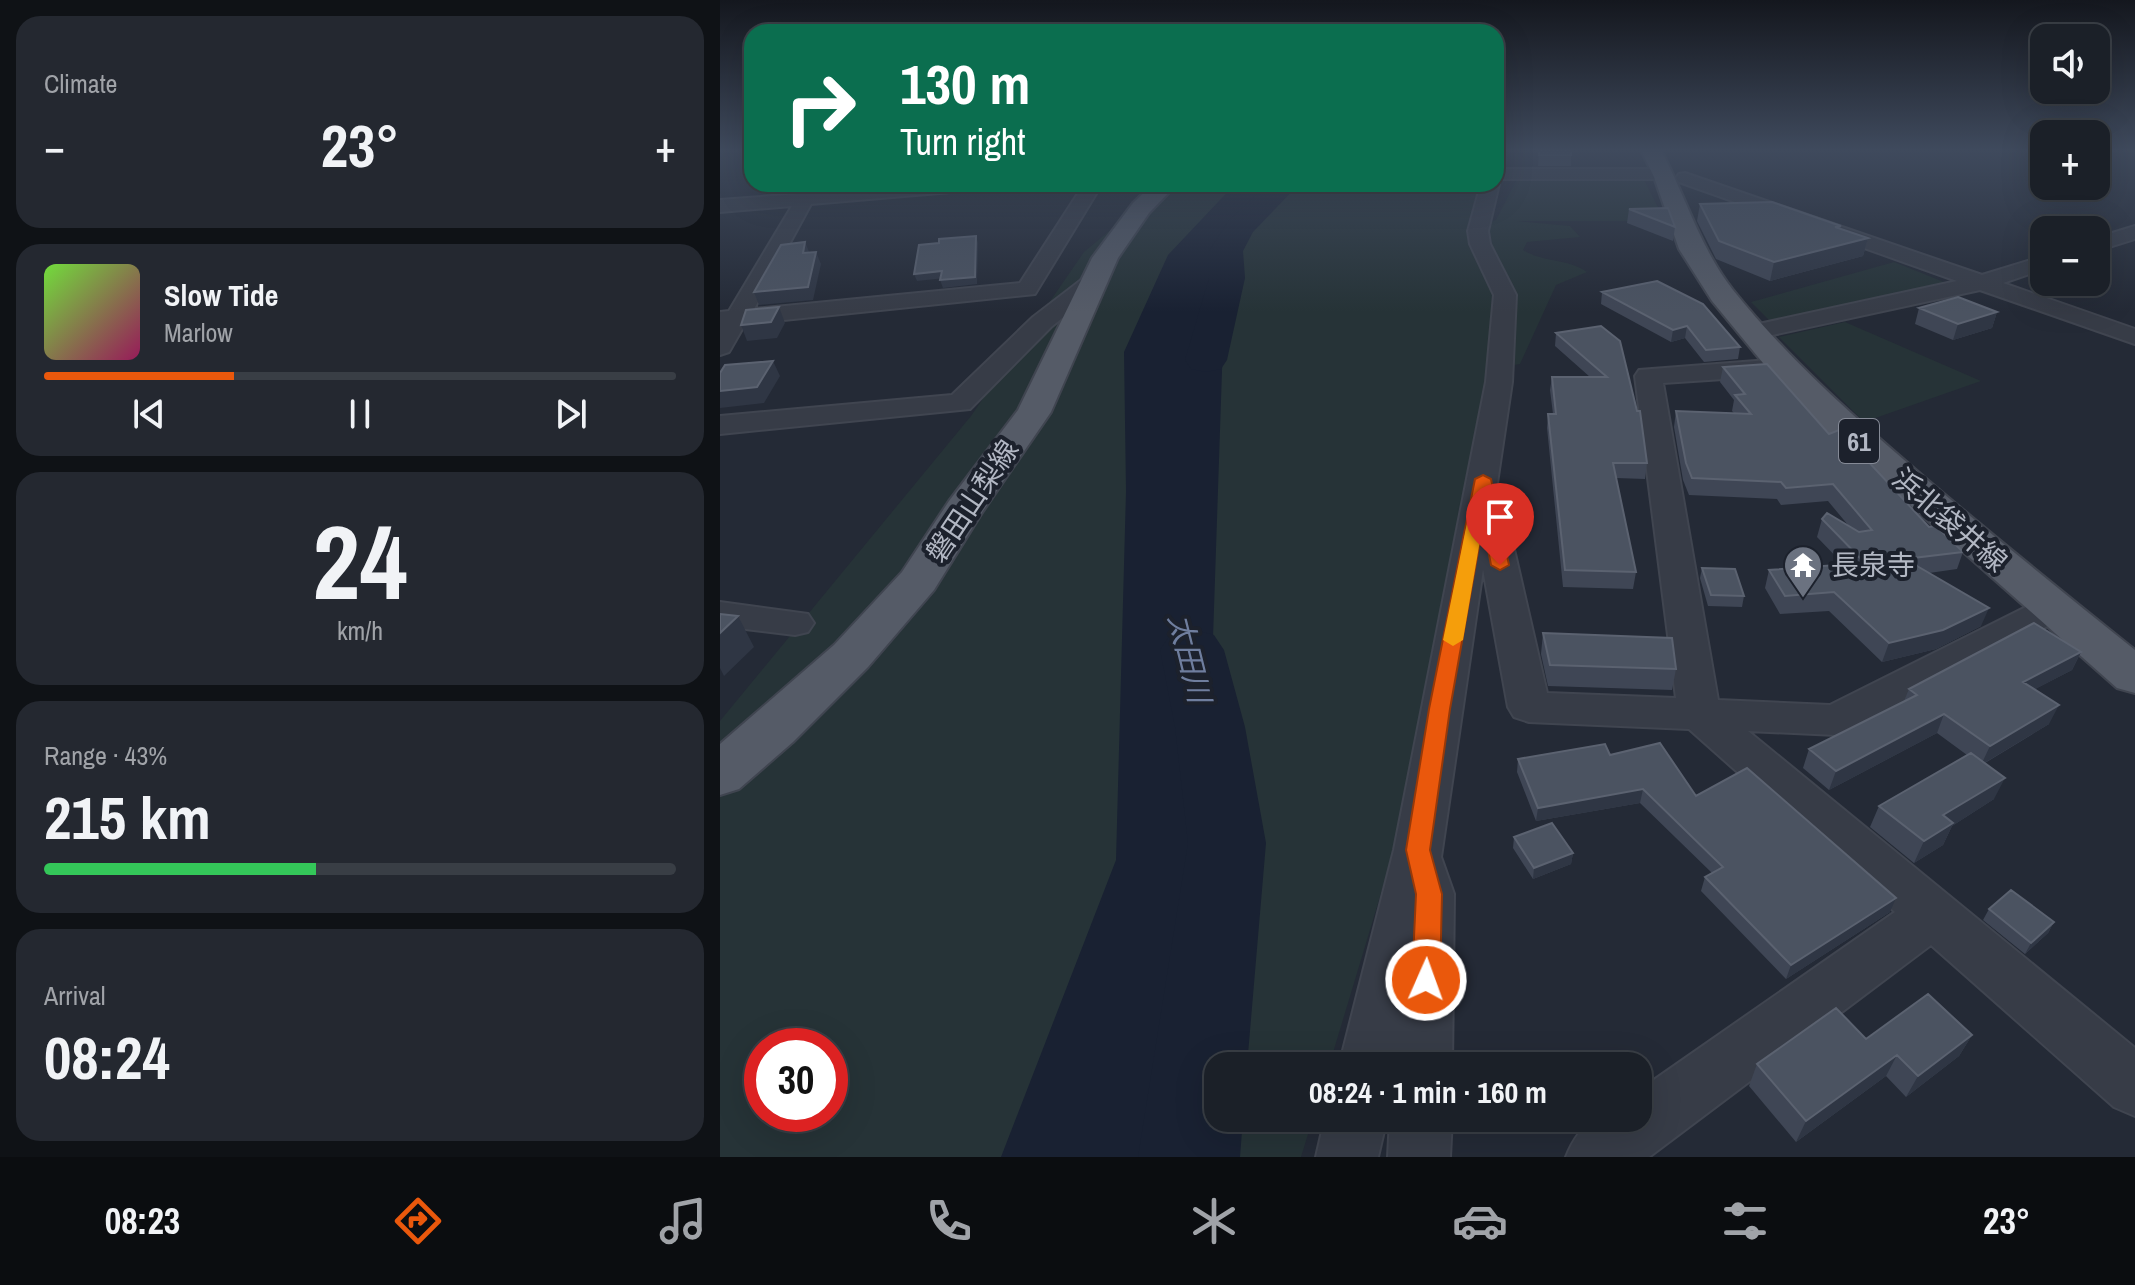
<!DOCTYPE html>
<meta charset="utf-8">
<style>
:root{--surface:#1b2028;--page:#242830;--text:#f1f3f6;--muted:#a0a3a8;--line:#393e45;--accent:#ea580c}
body{margin:0;font-family:"Archivo Narrow","Noto Sans JP",sans-serif;background:var(--page);color:var(--text);height:100vh;display:flex;flex-direction:column;font-size:30px;white-space:nowrap}
*{box-sizing:border-box;margin:0}
p{font-size:26px;color:var(--muted)}
.icon{flex:none;width:44px;height:44px;fill:none;stroke:currentColor;stroke-width:2;stroke-linecap:round;stroke-linejoin:round}
.map{position:relative;flex:1;overflow:hidden}
.side{display:flex;flex-direction:column;gap:16px;padding:16px;background:#0f1216;width:720px}
.side>*{flex:none}
.hud{position:absolute;left:24px;top:24px;width:760px;height:168px;border-radius:24px;box-shadow:0 8px 32px #0002,0 0 0 2px var(--line);background:#0b6e4f;color:#fff;overflow:hidden}
.fabs{position:absolute;left:1310px;top:24px;display:grid;gap:16px}
.fabs a{display:grid;place-items:center;width:80px;height:80px;border-radius:16px;background:var(--surface);box-shadow:0 8px 32px #0002,0 0 0 2px var(--line);font-size:40px}
.speed{position:absolute;left:24px;top:1028px;display:flex;gap:16px;font-size:40px;font-weight:700;text-align:center}
.speed>*{display:grid;place-content:center;width:104px;height:104px;border-radius:50%;background:var(--surface);box-shadow:0 8px 32px #0002,0 0 0 2px var(--line);line-height:1}
.speed .limit{border:12px solid #d22;background:#fff;color:#111}
.pin{position:absolute;display:grid;place-items:center;width:68px;height:68px;color:#fff;margin:-82px -34px;border-radius:50% 50% 50% 0;rotate:-45deg;box-shadow:0 0 8px #0007}
.pin .icon{rotate:45deg}
.me{position:absolute;width:88px;margin:-44px;rotate:2deg;stroke-linejoin:round;filter:drop-shadow(0 0 6px #0008)}
.turn{display:flex;align-items:center;gap:28px;height:168px;padding:0 24px;font-size:36px}
.turn .icon{width:104px;height:104px;stroke-width:2.5}
.turn b{display:block;font-size:56px;line-height:68px}
.big{font-size:60px;font-weight:700;line-height:1.1}
.side .card{flex:1;display:flex;flex-direction:column;justify-content:center;gap:12px;min-width:0;padding:0 28px;border-radius:24px;background:var(--page)}
.side .dial{align-items:center;gap:0}
.dial b{font-size:104px;line-height:1}
.song{display:flex;align-items:center;gap:24px}
.cover{width:96px;height:96px;border-radius:12px;background:linear-gradient(135deg,hsl(100 70% 55%),hsl(330 70% 35%))}
.played{height:8px;border-radius:4px;background:linear-gradient(90deg,var(--accent) 30%,var(--line) 30%)}
.keys{display:flex;justify-content:space-around;direction:ltr}
.heat{display:flex;justify-content:space-between;align-items:center;font-size:44px;direction:ltr}
.charge{height:12px;border-radius:6px;background:linear-gradient(90deg,#34c759 43%,var(--line) 0)}
.trip{position:absolute;left:484px;top:1052px;width:448px;height:80px;border-radius:24px;background:var(--surface);box-shadow:0 8px 32px #0002,0 0 0 2px var(--line);font-weight:700;line-height:80px;text-align:center}
.dock{display:flex;height:128px;justify-content:space-around;align-items:center;background:#0b0d10;color:var(--muted)}
.dock .icon{width:56px;height:56px}
.dock .selected{color:var(--accent)}
.dock b{font-size:36px;color:var(--text)}
main{display:flex;flex:1;min-height:0}
.map>svg:first-child{display:block}
.green{fill:#263337;fill-rule:evenodd}
.water{fill:#192132}
.lines{fill:none;stroke-linecap:round;stroke-linejoin:round}
.river{fill:#192132;fill-rule:evenodd}
.minor-casing{stroke:#404550;stroke-width:4}
.major-casing{stroke:#404550;stroke-width:4}
.minor{fill:#373c47;fill-rule:evenodd}
.major{fill:#555b67;fill-rule:evenodd}
.wall{fill:#3f4655}
.shaded-wall{fill:#2f3644}
.building{fill:#4b5361;stroke:#5b6270;stroke-width:2}
.route{fill:#ea580c;stroke:#983908;stroke-width:2}
.slow{fill:#f59e0b}
.labels{text-anchor:middle;dominant-baseline:central;stroke-width:8;stroke-linejoin:round;paint-order:stroke}
.shield{fill:#1c212c;stroke:#858a96;stroke-width:2}
.shield-label{font-size:26px;font-weight:bold;fill:#b2b7c3}
.street-label{font-size:28px;fill:#b2b7c3;stroke:#1c212c}
.poi-label{font-size:28px;fill:#b2b7c3;stroke:#1c212c;text-anchor:start}
.water-label{font-size:30px;font-style:italic;fill:#6f7e9e;stroke:#1c212c}
</style>
<main>
<section class="side">
<div class="card"><p>Climate</p>
<div class="heat"><a>−</a><b class="big">23°</b><a>+</a></div>
</div>
<div class="card">
<div class="song"><i class="cover"></i><div><b>Slow Tide</b><p>Marlow</p></div></div>
<div class="played"></div>
<div class="keys"><svg class="icon" aria-label="previous" viewBox="0 0 24 24"><path d="M18 5L8 12l10 7zM5 5v14"/></svg><svg class="icon" aria-label="pause" viewBox="0 0 24 24"><path d="M8 5v14M16 5v14"/></svg><svg class="icon" aria-label="next" viewBox="0 0 24 24"><path d="M6 5l10 7-10 7zM19 5v14"/></svg></div>
</div>
<div class="card dial"><b>24</b><p>km/h</p></div>
<div class="card"><p>Range · 43%</p><b class="big">215 km</b><div class="charge"></div></div>
<div class="card"><p>Arrival</p><b class="big">08:24</b></div>
</section>
<div class="map">
<svg width="1415" height="1157" viewBox="0 0 1415 1157">
<rect width="100%" height="100%" fill="#242a36"/>
<!-- green -->
<path class="green" d="M923,178L945,221H796L850,226L860,237L807,242L803,250C824,263 847,258 867,272L836,285L800,364L788,366L785,301L724,684L609,1066H498V1118H593L581,1157H0V721L251,416L364,252L446,184H774L761,226L776,220L797,179ZM42,1046H110V1114H42Z
M1174,262L1229,284L1050,321L1031,302Z
M1125,322L1261,381L1144,422L1059,337Z"/>
<!-- water -->
<path class="water" d="M515,184H566L506,252L490,727L493,967L457,1157H281L396,860L406,491L404,352L448,255Z"/>
<g class="lines">
<!-- river -->
<path class="river" d="M548,184H579L533,232L523,251L525,278L507,360L501,369L486,372L471,369L465,360L489,278V251L509,220Z
M472,629L494,635L504,650L525,727L546,843L527,1066H498V1118H523L520,1157H418L468,843L455,727L440,650L450,635Z"/>
<defs>
<path id="minor" d="M776,169H943L952,174L943,179H776Z
M965,173L1262,275L1324,256V269L1283,283L1415,329V344L1260,290L1034,339L1025,337L1022,332L1025,327L1237,281L959,182L956,178L959,174Z
M776,180L779,184L768,231L770,244L796,295L792,382L776,490L782,497L827,693L956,698L915,376L919,370L1049,360L1058,362L1062,368L1058,374L1049,376L943,383L998,700L1110,705L1320,600L1333,596L1346,600L1352,608L1346,616L1131,731L1116,735L1028,731L1415,1048V1116L1394,1107L1211,945L929,1157H846C862,1117 879,1118 918,1118V1091L1175,912L969,729L809,722L794,717L788,707L763,569L721,857L734,894L732,1066H619L674,850L766,382L774,295L750,244L748,231L761,184H776Z
M85,184H101L98,192L201,184H275L266,189L91,204L34,309L300,283L364,184H382L315,294L25,324L9,352L0,355V312L9,311L72,206L0,212V200L79,194Z
M1415,226V239L1376,251V238Z
M373,275L384,282L381,287L331,327L250,409L0,434V416L232,395L313,317L365,277Z
M0,602L88,614L94,623L88,632L75,635L0,626Z
M605,1118H667L658,1157H596Z
M670,1118H732L730,1157H668Z"/>
<path id="major" d="M921,150H941C966,197 980,248 1013,290C1069,360 1136,419 1204,477C1273,536 1344,593 1415,650V693L1397,688L1111,435L1052,374L992,301L959,249L934,177Z
M433,184H457L429,213L398,258L331,412L263,511L214,590L148,667L73,742L19,789L0,795V744L114,645L182,572L229,501L298,410L372,258L413,203Z"/>
</defs>
<!-- minor casing -->
<use href="#minor" class="minor-casing"/>
<!-- major casing -->
<use href="#major" class="major-casing"/>
<!-- minor -->
<use href="#minor" class="minor"/>
<!-- major -->
<use href="#major" class="major"/>
</g>
<!-- wall -->
<path class="wall" d="M819,150H851V166H818Z
M980,204L1121,226L1120,229L1148,238L1143,256L1050,281L996,259L977,221Z
M909,209L955,227L953,241L907,223Z
M882,292L1020,347L1018,359L984,362L965,338L951,342L881,304Z
M1199,308L1277,312L1272,328L1233,340L1195,324Z
M881,326L927,463L925,479L896,478L916,572L913,589L843,587L827,428L828,414H833L830,390L832,377H870L835,346L836,333Z
M1003,367L1109,434L1209,527L1243,552L1237,569L1209,573L1261,626L1216,649L1162,662L1109,611L1060,614L1045,588L1049,570L1124,565L1097,537L1102,519L1128,525L1108,501L1061,505L1057,499L969,495L963,480L954,427L956,411L1015,414L1012,411L1014,400L1000,382Z
M982,568L1024,596L1022,607L988,606L980,578Z
M823,633L956,669L952,690L828,686L821,654Z
M1361,652L1352,670L1315,689L1329,724L1265,763L1274,799L1232,826L1223,845L1194,863L1150,827L1159,806L1247,755L1217,733L1109,790L1083,768L1089,749L1184,701L1189,689Z
M890,755L976,796L1170,912L1066,979L981,891L985,877L992,873L920,803L816,821L797,772L798,759Z
M794,837L853,853L851,864L813,879L793,848Z
M1269,909L1334,922L1328,933L1305,954L1263,920Z
M1252,1035L1239,1056L1186,1097L1166,1076L1076,1142L1029,1086L1037,1064L1146,1039Z"/>
<!-- shaded-wall -->
<path class="shaded-wall" d="M256,236L258,243L257,284L223,288L220,280Z
M1148,238L1143,256L1050,281L1054,262Z
M85,242L90,254L83,253Z
M96,252L101,264L93,300L39,305L34,292Z
M222,271L225,278L197,281L194,274Z
M59,307L65,323L57,338L27,341L21,325Z
M1277,312L1272,328L1233,340L1238,324Z
M967,326L965,338L951,342L953,330Z
M53,361L60,376L44,403L0,408V391Z
M1269,608L1261,626L1216,649L1162,662L1169,643Z
M18,616L34,647L4,676L0,668V633Z
M1361,652L1352,670L1294,700L1303,682Z
M1339,705L1329,724L1261,765L1270,746Z
M1224,714L1217,733L1109,790L1116,771Z
M1285,778L1274,799L1232,826L1223,845L1194,863L1204,841L1223,815Z
M923,789L920,803L816,821L818,808Z
M853,853L851,864L813,879L814,868Z
M1176,898L1170,912L1066,979L1071,965Z
M1334,922L1328,933L1305,954L1311,943Z
M1252,1035L1239,1056L1186,1097L1198,1076Z
M1177,1055L1166,1076L1076,1142L1086,1121Z"/>
<!-- building -->
<path class="building" d="M819,150H851V155H819Z
M1052,202L1121,226L1115,227L1148,238L1054,262L999,241L980,204Z
M948,208L955,227L909,209Z
M256,236L255,277L220,280L222,271L194,274L199,245L219,243V239Z
M85,242L83,253L96,252L88,287L34,292L61,245Z
M937,281L983,304L1020,347L986,350L967,326L953,330L882,292Z
M1238,297L1277,312L1238,324L1199,308Z
M59,307L51,322L21,325L26,310Z
M881,326L900,341L917,411H920L927,463H893L916,572L845,570L828,414H836L832,377H887L836,333Z
M53,361L37,387L0,391V373L5,365Z
M1047,364L1109,434L1119,430L1209,527L1216,526L1243,552L1185,559L1269,608L1223,630L1169,643L1114,592L1065,596L1049,570L1145,563L1102,519L1107,513L1139,532L1152,530L1113,484L1066,488L1061,482L972,478L966,463L956,411L1031,414L1015,395L1025,394L1003,367Z
M982,568L1015,569L1024,596L991,595Z
M0,614L18,616L0,633Z
M1314,623L1361,652L1303,682L1339,705L1270,746L1224,714L1116,771L1089,749L1197,695L1189,689Z
M823,633L952,638L956,669L830,665Z
M940,743L976,796L1027,768L1176,898L1071,965L985,877L1003,867L923,789L818,808L798,759L885,744L890,755Z
M1251,753L1285,778L1223,815L1233,823L1204,841L1159,806Z
M832,823L853,853L814,868L794,837Z
M1291,890L1334,922L1311,943L1269,909Z
M1208,994L1252,1035L1198,1076L1177,1055L1086,1121L1037,1064L1116,1008L1146,1039Z"/>
<!-- sky -->
<linearGradient id="sky" x2="0" y2="1"><stop stop-color="#14171e"/><stop offset="0.48" stop-color="#3f4a5d"/><stop offset="1" stop-color="#3f4a5d" stop-opacity="0"/></linearGradient>
<rect width="1415" height="312" fill="url(#sky)"/>
<!-- route -->
<path class="route" d="M763,475L771,479L789,565L780,570L771,565L763,523L730,709L710,850L722,894L720,980L716,989L706,993L696,989L692,980L696,894L686,850L709,709L755,479Z"/>
<!-- slow -->
<path class="slow" d="M755,518L763,523L743,640L733,646L723,640L747,523Z"/>
<!-- icons -->
<defs>
<symbol id="temple-pin" viewBox="-11 -11 22 30"><path d="M0 17L-7.5 6A9.5 9.5 0 1 1 7.5 6Z" fill="#6b7280" stroke="#1c212c"/><path d="M0-6L5-2H3V0L6.5 2.5H4V6H1.5V3h-3V6H-4V2.5H-6.5L-3 0V-2H-5Z" fill="#fff"/></symbol>
</defs>
<g fill-rule="evenodd">
<use href="#temple-pin" x="1061" y="543" width="44" height="60"/>
</g>
<g class="labels">
<!-- shield labels -->
<rect class="shield" x="1119" y="419" width="40" height="44" rx="6"/>
<g class="shield-label">
<text x="1139" y="441">61</text>
</g>
<!-- street labels -->
<g class="street-label">
<text transform="translate(252 501) rotate(-56)">磐田山梨線</text>
<text transform="translate(1230 520) rotate(41)">浜北袋井線</text>
</g>
<!-- poi labels -->
<g class="poi-label">
<text x="1111" y="565">長泉寺</text>
</g>
<!-- water labels -->
<g class="water-label">
<text transform="translate(470 658) rotate(76)">太田川</text>
</g>
</g>
</svg>
<div class="fabs">
<a><svg class="icon" aria-label="sound" viewBox="0 0 24 24"><path d="M4 9h4l5-4v14l-5-4H4zM17 9q2 3 0 6"/></svg></a>
<a>+</a>
<a>−</a>
</div>
<div class="speed"><div class="limit">30</div></div>
<div class="pin" style="left:780px;top:565px;background:#d93025"><svg class="icon" aria-label="arrive" viewBox="0 0 24 24"><path d="M6 21V4h12l-3 4 3 4H6"/></svg></div>
<svg class="me" style="left:706px;top:980px" viewBox="-20 -20 40 40"><circle r="17" fill="#ea580c" stroke="#fff" stroke-width="3"/><path d="M0-11L8 9 0 5-8 9z" fill="#fff"/></svg>
<div class="trip">08:24 · 1 min · 160 m</div>
<div class="hud">
<div class="turn"><svg class="icon" aria-label="right" viewBox="0 0 24 24"><path d="M7 20v-9h11M14 6l5 5-5 5"/></svg><div><b>130 m</b>Turn right</div></div>
</div>
</div>
</main>
<nav class="dock">
<b>08:23</b>
<svg class="icon selected" aria-label="directions" viewBox="0 0 24 24"><path d="M12 3l9 9-9 9-9-9zM9 14v-3h6M13 9l2 2-2 2"/></svg>
<svg class="icon" aria-label="music" viewBox="0 0 24 24"><path d="M9 18V5l10-2v13"/><circle cx="6" cy="18" r="3"/><circle cx="16" cy="16" r="3"/></svg>
<svg class="icon" aria-label="phone" viewBox="0 0 24 24"><path d="M5 4h4l2 5-3 2q2 4 5 5l2-3 5 2v4C11 20 4 13 5 4z"/></svg>
<svg class="icon" aria-label="climate" viewBox="0 0 24 24"><path d="M12 3v18M4 7l16 10M4 17L20 7"/></svg>
<svg class="icon" aria-label="car" viewBox="0 0 24 24"><path d="M5 17H2v-5l4-1 3-4h7l3 4 3 1v5h-3M9 17h6M6 11h13"/><circle cx="7" cy="17" r="2"/><circle cx="17" cy="17" r="2"/></svg>
<svg class="icon" aria-label="filters" viewBox="0 0 24 24"><path d="M4 7h16M4 17h16"/><circle cx="9" cy="7" r="2"/><circle cx="15" cy="17" r="2"/></svg>
<b>23°</b>
</nav>
